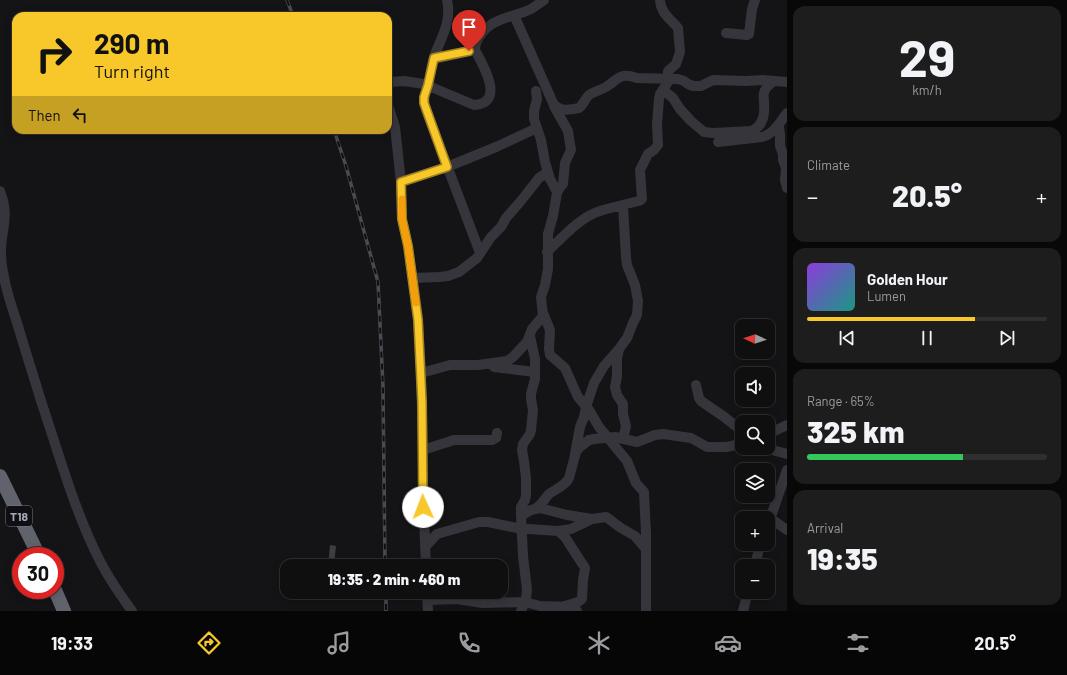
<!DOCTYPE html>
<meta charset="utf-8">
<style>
:root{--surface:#0f0f10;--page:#1d1d1e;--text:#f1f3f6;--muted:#9b9c9f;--line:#2f2f30;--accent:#f8c82b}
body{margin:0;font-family:Barlow,sans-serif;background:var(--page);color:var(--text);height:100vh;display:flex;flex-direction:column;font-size:15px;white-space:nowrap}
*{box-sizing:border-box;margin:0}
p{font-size:13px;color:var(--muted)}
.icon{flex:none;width:22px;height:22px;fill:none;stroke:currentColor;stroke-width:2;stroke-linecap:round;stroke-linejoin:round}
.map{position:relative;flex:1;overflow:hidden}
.panel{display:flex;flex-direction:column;gap:6px;padding:6px;background:#080809;width:280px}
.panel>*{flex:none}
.guide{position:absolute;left:12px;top:12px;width:380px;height:122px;border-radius:12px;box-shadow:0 2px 10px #0003,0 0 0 1px var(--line);background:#f8c82b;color:#111;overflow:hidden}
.needle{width:26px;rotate:273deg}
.tools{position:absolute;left:735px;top:319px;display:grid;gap:8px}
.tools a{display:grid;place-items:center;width:40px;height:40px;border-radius:8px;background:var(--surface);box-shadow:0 2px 10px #0003,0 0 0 1px var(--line);font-size:20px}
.speed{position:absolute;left:12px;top:547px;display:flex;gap:8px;font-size:20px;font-weight:700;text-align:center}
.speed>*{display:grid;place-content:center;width:52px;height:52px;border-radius:50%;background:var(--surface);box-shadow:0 2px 10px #0003,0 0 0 1px var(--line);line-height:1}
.speed .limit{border:6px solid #d22;background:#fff;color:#111}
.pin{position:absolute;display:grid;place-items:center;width:34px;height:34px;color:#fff;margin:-41px -17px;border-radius:50% 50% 50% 0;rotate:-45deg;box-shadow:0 0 4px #0007}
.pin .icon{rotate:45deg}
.me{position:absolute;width:44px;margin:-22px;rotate:358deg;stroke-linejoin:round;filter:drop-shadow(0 0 3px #0008)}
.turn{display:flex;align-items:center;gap:14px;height:84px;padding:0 16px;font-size:18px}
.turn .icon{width:52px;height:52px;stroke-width:2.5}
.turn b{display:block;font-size:28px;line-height:34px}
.then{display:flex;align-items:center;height:38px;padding:0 16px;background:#0003;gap:8px;font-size:15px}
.big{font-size:30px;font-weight:800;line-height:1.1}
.panel .tile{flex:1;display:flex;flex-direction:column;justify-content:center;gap:6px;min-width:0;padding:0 14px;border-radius:12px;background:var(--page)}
.panel .dial{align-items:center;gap:0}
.dial b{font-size:52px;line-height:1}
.song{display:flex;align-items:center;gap:12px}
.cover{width:48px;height:48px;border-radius:6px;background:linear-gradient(135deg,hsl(270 70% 55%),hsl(170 70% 35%))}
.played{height:4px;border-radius:2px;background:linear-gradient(90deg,var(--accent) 70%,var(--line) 70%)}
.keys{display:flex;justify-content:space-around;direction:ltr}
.heat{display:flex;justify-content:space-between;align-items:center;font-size:22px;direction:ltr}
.charge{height:6px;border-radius:3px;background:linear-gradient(90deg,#34c759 65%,var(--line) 0)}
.trip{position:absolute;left:280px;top:559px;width:228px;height:40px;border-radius:12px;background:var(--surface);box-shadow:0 2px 10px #0003,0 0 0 1px var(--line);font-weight:800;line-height:40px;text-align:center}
.menu{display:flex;height:64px;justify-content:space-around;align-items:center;background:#060606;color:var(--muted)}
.menu .icon{width:28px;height:28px}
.menu .active{color:var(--accent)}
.menu b{font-size:18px;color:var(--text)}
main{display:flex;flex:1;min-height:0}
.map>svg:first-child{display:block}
.building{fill:#3f3e43}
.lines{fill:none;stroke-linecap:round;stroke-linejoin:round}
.minor{stroke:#35353b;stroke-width:10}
.highway{stroke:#61636c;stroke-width:14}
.rail-casing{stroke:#4a4b52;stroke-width:3.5}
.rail{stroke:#0f0f11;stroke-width:2;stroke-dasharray:6;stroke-linecap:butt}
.route-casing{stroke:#a1821c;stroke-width:10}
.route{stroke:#f8c82b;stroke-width:7}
.slow{stroke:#f59e0b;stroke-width:7}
.labels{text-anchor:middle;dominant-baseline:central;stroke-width:3.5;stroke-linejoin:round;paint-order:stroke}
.shield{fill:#0f0f11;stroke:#797b85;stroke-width:1}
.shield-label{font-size:12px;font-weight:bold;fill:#a6a9b7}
</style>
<main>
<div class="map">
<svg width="787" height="611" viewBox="0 0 787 611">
<rect width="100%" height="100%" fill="#141416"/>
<!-- building -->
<path class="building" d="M330,545L336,546L334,566H328Z"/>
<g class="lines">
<!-- minor -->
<path class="minor" d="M447,0C452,23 441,37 434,57C431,66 430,76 428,85C425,96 423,98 426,110L480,253
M514,15L553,103C559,112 570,110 579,108C583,105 585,99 589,95C593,92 601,90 606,87C619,79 619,72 637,78L678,79L684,81L688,84L693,86H701L713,80L746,81L763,80L787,82
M726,33L747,35L749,34L752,9L755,0
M434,59L475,50C475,44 477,40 480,36C492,17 513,18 531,9C536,6 540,3 544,0
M388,83L390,82L404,81L424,84L474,105C506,103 483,65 475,50
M663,90L673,98L680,109L691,121L704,132L713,133L751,131C763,127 765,114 764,102C764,99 763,95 764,93C765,87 770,84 774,81
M536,91L537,99L534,111V119L541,140L545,162L550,179L557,192
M388,105L395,127L401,182L402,219L408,246L418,319L421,373L423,450V495L426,566
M787,113L779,124V128L780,134V146L783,154V160L786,168L785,180L787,188
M718,142L762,137C770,135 774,130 779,124
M401,182L447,167L496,147L537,128
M0,191C7,209 5,220 2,238C0,251 1,264 4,277C7,294 13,310 18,326C26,353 34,378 42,404C60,457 75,513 101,563C110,580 121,596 132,611
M547,252C562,238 580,217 600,211C613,207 626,204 639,201L642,199L640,170L648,154L654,150L658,145L657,124L659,99L660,94L668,82V71L676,64L680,52L678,28C670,18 661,14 660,0
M413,278L439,277L448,276L459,272L477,258L491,237L501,227L506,218L520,202L539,178L548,172
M543,313L550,330L549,349L550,355L565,368L578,397L589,410L599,427L627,461L636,483L644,492L646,533V611
M619,349L617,359V376L615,387L617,395L623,404V414L626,426L623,439
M494,367L534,372
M421,373L450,365H478L507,361L513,357L527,342L532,329L543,316L541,297L545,285L548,269V234L553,216L557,193L559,189L563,184L565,163L571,150L568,131L554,106
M696,385L699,398L701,401L723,416L742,431
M768,434L787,425
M765,448L787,454
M423,450L454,440H492L496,438L497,433
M575,454L580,427L584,417L586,407L594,383L604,366L619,349L627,338L633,323L637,315L638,301L635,285L627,265L626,257L623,205
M536,508C543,504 544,499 549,494C556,489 565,486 569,478L576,452L580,447L589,440L594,439L615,437L637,442L655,435L663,434L691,438L707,447H726L742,444
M521,516L531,510L540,508L567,515L592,519L606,517L609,519L621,528L635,536L646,549
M770,518L787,530
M768,525L787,470
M558,531L565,537L585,568L583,580L582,599L578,602L565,606
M425,547L437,534L479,522H488L522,529H529L558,531L571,529L592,519
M755,566L760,544
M427,592L428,611
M428,600L457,599L483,603L525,602L540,606L572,607L577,611
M521,611L526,599L527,590L523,556L521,514V507L525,500L526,495V478L524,461L522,450L523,444L530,434L531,430L533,410L531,399V394L535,379V359L530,336
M743,611L748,592"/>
<!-- highway -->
<path class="highway" d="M0,476L39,556
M55,590L64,611"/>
<defs>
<path id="rail" d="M287,0L293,16
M334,130L346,166L378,282L383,387L385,566
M386,592V611"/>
</defs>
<!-- rail casing -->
<use href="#rail" class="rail-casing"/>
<!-- rail -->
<use href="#rail" class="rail"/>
</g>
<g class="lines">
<defs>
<path id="route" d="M423,507L422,402L418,320L408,246L402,219L401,182L447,167L424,103V97L428,85L434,58L469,51"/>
</defs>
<!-- route casing -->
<use href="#route" class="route-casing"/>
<!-- route -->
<use href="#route" class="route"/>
<!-- slow -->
<path class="slow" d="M402,199V219L408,246L416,303"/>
</g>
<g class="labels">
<!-- shield labels -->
<rect class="shield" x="6" y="506" width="26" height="20" rx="3"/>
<g class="shield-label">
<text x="19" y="516">T18</text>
</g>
</g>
</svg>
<div class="tools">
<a><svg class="needle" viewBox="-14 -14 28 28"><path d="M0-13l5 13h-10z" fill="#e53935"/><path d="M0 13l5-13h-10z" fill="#9b9c9f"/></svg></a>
<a><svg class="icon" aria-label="sound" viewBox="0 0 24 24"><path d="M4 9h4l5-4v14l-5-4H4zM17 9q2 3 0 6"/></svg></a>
<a><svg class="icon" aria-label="search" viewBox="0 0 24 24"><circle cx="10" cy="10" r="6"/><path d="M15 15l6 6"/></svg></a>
<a><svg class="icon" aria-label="layers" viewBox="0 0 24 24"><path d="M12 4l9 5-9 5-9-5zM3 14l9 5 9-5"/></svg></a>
<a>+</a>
<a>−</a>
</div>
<div class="speed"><div class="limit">30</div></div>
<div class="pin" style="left:469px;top:51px;background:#d93025"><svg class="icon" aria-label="arrive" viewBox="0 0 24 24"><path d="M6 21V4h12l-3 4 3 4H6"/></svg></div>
<svg class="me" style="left:423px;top:507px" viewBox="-20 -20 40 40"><circle r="19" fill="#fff"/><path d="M0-13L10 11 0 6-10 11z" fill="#f8c82b"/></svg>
<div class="trip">19:35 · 2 min · 460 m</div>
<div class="guide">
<div class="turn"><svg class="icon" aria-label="right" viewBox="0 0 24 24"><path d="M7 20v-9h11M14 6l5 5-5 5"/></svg><div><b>290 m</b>Turn right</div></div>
<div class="then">Then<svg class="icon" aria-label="left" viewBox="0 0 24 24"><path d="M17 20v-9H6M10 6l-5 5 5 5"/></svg></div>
</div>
</div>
<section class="panel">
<div class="tile dial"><b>29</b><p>km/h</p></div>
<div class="tile"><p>Climate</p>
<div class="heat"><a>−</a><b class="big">20.5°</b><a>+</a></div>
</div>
<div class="tile">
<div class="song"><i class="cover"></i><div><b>Golden Hour</b><p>Lumen</p></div></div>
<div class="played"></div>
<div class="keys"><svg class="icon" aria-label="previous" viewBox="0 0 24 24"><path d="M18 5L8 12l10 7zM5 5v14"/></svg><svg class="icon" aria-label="pause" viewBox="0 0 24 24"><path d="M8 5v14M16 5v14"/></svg><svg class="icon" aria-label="next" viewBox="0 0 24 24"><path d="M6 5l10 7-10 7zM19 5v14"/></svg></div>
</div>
<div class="tile"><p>Range · 65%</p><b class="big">325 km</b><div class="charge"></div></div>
<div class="tile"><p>Arrival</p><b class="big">19:35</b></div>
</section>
</main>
<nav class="menu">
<b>19:33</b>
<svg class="icon active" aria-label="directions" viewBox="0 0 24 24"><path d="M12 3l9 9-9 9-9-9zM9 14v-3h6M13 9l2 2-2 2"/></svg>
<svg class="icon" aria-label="music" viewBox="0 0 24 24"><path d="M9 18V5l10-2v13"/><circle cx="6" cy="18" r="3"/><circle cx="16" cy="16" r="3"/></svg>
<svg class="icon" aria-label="phone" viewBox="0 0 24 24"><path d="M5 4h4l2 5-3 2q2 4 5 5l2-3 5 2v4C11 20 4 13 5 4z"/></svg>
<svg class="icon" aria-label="climate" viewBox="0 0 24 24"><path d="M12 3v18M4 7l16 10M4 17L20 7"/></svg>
<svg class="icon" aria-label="car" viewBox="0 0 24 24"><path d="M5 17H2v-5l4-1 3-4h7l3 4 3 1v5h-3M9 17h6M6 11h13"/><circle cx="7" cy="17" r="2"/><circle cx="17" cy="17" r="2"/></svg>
<svg class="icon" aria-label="filters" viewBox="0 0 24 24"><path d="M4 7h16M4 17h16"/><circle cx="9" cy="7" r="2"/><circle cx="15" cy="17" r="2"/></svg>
<b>20.5°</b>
</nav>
